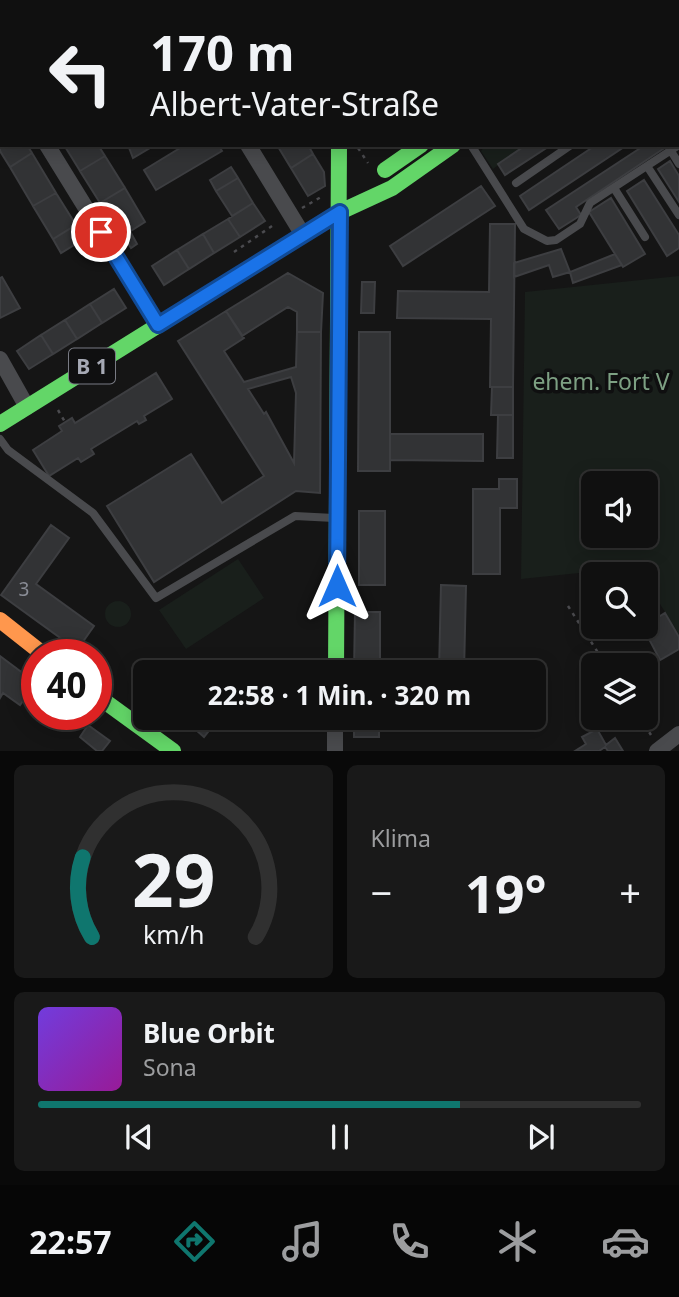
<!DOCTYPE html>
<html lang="de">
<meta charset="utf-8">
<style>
:root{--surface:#101010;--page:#191919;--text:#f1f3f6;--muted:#9c9d9f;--line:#303030;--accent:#0f766e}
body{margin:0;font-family:"Noto Sans",sans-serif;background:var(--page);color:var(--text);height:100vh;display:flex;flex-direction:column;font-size:26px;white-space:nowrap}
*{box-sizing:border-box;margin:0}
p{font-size:23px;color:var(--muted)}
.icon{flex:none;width:38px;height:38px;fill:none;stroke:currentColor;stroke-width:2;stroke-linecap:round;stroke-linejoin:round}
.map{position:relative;height:751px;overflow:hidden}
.side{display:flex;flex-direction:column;gap:14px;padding:14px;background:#090909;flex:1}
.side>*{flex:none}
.top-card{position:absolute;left:0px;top:0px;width:679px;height:147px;box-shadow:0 4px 18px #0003,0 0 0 2px var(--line);background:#101010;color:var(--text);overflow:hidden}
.tools{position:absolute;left:581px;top:471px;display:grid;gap:14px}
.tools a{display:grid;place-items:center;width:77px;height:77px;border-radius:10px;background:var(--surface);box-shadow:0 4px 18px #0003,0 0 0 2px var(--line);font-size:35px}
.speed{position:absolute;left:21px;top:639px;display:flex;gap:14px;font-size:35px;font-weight:700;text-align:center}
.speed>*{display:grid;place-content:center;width:91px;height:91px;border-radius:50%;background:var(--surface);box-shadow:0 4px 18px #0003,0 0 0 2px var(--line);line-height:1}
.speed .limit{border:10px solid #d22;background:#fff;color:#111}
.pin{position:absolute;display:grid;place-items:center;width:60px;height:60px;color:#fff;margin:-30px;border:4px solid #fff;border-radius:50%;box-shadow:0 2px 7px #0007}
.me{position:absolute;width:77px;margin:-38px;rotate:0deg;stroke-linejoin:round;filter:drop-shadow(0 0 5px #0008)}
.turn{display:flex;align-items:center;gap:24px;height:147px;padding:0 35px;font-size:32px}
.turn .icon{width:91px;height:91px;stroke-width:2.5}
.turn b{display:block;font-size:49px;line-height:60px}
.big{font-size:52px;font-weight:700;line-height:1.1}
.side .tile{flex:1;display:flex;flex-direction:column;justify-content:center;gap:10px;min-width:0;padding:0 24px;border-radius:10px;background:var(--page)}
.side .dial{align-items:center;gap:0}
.dial svg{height:182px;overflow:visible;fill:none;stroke:var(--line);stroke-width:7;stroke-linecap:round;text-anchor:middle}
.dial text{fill:var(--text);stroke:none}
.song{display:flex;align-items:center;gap:21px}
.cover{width:84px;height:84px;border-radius:10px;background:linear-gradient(135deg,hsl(260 70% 55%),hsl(300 70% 35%))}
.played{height:7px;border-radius:4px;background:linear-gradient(90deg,var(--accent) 70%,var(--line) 70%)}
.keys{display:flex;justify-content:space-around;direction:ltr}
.heat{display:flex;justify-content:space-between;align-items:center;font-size:38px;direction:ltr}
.side .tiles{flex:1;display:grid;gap:14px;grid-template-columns:1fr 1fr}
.tile:last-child{grid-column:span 2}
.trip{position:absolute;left:133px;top:660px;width:413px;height:70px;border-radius:10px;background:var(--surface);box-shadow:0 4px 18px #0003,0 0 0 2px var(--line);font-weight:700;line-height:70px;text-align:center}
.tab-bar{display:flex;height:112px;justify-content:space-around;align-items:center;background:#060606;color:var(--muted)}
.tab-bar .icon{width:49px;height:49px}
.tab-bar .on{color:var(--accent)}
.tab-bar b{font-size:32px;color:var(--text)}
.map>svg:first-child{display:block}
.green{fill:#191f1b;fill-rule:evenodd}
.building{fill:#323335;stroke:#3d3e41;stroke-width:2;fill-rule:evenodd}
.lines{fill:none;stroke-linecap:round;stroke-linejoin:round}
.path{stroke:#4b4b4f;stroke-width:2.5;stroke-dasharray:3.5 5;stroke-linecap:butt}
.lane{stroke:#494a4d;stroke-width:8}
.street{stroke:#494a4d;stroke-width:16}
.fast{stroke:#63d668;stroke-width:16}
.slow{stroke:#ff974d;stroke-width:16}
.route-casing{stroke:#114b97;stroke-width:18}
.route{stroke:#1a73e8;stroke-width:12}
.labels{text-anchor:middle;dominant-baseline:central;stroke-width:7;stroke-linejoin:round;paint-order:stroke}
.number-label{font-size:19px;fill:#898c95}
.shield{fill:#0f0f10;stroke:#797b84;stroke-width:2}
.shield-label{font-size:21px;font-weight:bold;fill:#a6a9b5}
.park-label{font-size:23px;fill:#7da083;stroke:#0f0f10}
</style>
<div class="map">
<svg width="679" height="751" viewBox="0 0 679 751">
<rect width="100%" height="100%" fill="#151515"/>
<!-- green -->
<path class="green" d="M486,145H526L493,169L481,151Z
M679,276V635L646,581V574H642L637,567L521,579L525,292ZM593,483H646V536H593Z
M238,559L264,598L186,649L159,610Z
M105 614a13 13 0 1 1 26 0a13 13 0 1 1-26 0Z"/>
<!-- building -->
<path class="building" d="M0,0L10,2H2V43Z
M2,117V145H27L32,153L10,167L0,151Z
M64,145H98L105,156L80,171Z
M128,145H155L133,158Z
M185,145H218L222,151L156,190L144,170Z
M277,145H308L313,154L291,168Z
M526,145H551L505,175L498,164Z
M596,145H627L529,210L520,196Z
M645,145H669L576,207L581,215L559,229L546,210Z
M32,153L56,193L33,206L10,167Z
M313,154L324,172L325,186L308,196L291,168Z
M105,156L125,188L100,203L80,171Z
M670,161L679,176V202L658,169Z
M231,167L238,178L216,191L210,180Z
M238,178L253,203L232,216L216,191Z
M644,180L679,235V248L667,256L627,191Z
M481,186L495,206L403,266L390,246Z
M125,188L145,222L121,237L100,203Z
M56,193L76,225L53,239L33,206Z
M611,198L645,254L623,267L589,212Z
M253,203L265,221L240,237L228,219Z
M228,219L240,237L214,253L203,234Z
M490,224H515L513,387H490L491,319L397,318L398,291L489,292Z
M76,225L84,239L61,253L53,239Z
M131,233L137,244L131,248L124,237Z
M203,234L214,253L189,269L177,250Z
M561,249L570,272L553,277L549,265L514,277V263Z
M177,250L189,269L164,285L152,266Z
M615,254L622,265L573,283L570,272Z
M288,273L323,293L321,332H297V312L288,307L242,336L226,311Z
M2,277L20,308L0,318V278Z
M362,282H375L374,313H361Z
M114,289L126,308L102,323L90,304Z
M90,304L102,323L77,339L65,320Z
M226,311L244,338L224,351L244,382L296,367L297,332H321L320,493L296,491L154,582L107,506L191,454L222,503L264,476L178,341ZM291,377L296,393L294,463L266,412L264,414L248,389Z
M65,320L77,339L53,354L41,335Z
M359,332H390V471H358Z
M41,335L53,354L29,369L17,351Z
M156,373L172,399L144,416L146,420L139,424L137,421L91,449L94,454L81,462L78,458L49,476L33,450L62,431L59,426L72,418L75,423Z
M492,387H513V415H491Z
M498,415H513V458H497Z
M390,434H483V461L390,460Z
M499,479H517V508H500V574H473V489H499Z
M359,511H385V585H359Z
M51,525L69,538L36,584L94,626L77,650L1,595Z
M441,585L466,586L464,672H439Z
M355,612H380V672H354Z
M665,613L679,637V649L660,660L649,639L656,635L649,623Z
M0,656L36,683L20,705L3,693L0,698Z
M192,718H219L204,737L188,723Z
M354,718H379V737H354Z
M88,725L110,741L102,751H97L80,737Z
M597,729L606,745L615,738L623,751H608L605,747L599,751H575L586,744L582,737Z"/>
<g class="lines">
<!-- path -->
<path class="path" d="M89,0L90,2
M223,0L225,2
M378,0L379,2
M608,2L610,0
M358,148L368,163
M302,208L321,197
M234,252L275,224
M58,410L65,422
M568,606L606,665
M640,718L651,735"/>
<!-- lane -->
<path class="lane" d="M471,145L524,229L547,241L556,240L580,224L590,203L679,145
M671,151L679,164
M647,166L679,215
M516,183L571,145
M614,188L645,237
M0,439L8,450L93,513L156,598L295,516L334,518"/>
<!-- street -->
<path class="street" d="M161,0L162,2
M337,0V2
M0,69L2,72
M47,145L158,325
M248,145L303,235
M0,359L27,407
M335,751V718
M657,751L679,734"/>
<!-- fast -->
<path class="fast" d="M635,2L638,0
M677,2L679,0
M385,170L421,145
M0,424L340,212L392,188L453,145
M336,672L339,145
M96,695L173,751"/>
<!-- slow -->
<path class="slow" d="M0,620L43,654"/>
</g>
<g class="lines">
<defs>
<path id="route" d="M101,232L158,325L340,212L337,586"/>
</defs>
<!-- route casing -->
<use href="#route" class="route-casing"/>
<!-- route -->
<use href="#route" class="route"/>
</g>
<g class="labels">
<!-- number labels -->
<g class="number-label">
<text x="24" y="589">3</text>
</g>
<!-- shield labels -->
<rect class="shield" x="69" y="348.5" width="46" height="35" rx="5"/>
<g class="shield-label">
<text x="92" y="366">B 1</text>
</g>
<!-- park labels -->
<g class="park-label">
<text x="601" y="381">ehem. Fort V</text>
</g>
</g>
</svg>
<div class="tools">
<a><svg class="icon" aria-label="sound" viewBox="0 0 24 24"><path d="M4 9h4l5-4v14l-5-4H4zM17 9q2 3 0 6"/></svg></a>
<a><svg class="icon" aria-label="search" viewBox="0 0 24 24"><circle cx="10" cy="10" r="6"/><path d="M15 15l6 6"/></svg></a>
<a><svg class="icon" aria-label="layers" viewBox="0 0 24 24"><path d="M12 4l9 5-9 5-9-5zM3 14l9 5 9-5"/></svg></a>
</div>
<div class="speed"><div class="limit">40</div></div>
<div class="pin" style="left:101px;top:232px;background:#d93025"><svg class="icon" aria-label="arrive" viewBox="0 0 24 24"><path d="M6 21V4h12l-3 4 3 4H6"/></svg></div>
<svg class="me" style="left:337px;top:586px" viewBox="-20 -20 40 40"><path d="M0-17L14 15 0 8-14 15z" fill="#1a73e8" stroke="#fff" stroke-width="4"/></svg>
<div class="trip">22:58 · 1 Min. · 320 m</div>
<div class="top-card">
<div class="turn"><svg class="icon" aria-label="left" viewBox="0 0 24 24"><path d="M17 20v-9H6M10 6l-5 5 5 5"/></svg><div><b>170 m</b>Albert-Vater-Straße</div></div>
</div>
</div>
<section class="side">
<div class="tiles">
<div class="tile dial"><svg viewBox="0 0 100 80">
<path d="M14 69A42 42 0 1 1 86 69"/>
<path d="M14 69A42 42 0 0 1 10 34" stroke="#0f766e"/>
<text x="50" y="56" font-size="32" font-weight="700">29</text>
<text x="50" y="72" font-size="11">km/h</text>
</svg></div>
<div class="tile"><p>Klima</p>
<div class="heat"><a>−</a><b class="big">19°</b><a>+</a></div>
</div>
<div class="tile">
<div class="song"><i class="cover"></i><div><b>Blue Orbit</b><p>Sona</p></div></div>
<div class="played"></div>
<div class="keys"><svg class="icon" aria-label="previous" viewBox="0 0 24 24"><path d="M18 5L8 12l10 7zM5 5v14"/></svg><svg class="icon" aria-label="pause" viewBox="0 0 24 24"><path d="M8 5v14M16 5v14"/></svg><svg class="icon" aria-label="next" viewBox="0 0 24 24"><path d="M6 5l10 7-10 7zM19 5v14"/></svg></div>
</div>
</div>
</section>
<nav class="tab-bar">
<b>22:57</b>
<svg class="icon on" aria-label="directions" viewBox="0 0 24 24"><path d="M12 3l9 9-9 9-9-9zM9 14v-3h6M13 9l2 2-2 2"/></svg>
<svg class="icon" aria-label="music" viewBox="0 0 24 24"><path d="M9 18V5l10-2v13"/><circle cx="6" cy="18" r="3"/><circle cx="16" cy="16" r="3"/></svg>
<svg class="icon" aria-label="phone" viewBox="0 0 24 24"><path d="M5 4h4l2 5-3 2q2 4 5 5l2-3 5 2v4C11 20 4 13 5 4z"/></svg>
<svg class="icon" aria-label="climate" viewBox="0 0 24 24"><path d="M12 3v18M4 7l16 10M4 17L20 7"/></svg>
<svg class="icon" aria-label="car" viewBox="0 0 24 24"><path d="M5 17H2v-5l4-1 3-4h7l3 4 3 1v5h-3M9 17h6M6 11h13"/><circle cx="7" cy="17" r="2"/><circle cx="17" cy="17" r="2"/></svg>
</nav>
